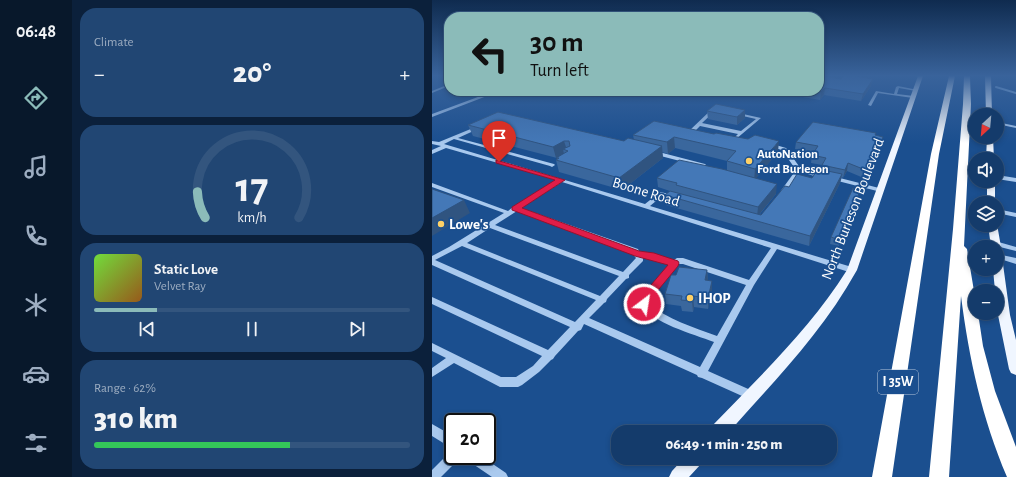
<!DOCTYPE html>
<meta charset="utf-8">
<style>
:root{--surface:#143b6b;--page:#214673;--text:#f1f3f6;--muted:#9dadc1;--line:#33557e;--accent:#8bbbb9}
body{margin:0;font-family:"Alegreya Sans",sans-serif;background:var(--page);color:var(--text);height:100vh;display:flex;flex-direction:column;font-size:15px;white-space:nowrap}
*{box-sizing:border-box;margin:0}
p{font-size:13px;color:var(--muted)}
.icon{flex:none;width:22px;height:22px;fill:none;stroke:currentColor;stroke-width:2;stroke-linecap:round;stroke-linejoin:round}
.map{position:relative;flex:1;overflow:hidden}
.side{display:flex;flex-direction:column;gap:8px;padding:8px;background:#0b203b;width:360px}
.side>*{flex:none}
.hud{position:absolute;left:12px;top:12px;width:380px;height:84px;border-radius:16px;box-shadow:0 2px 6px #0003,0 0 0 1px var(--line);background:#8bbbb9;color:#111;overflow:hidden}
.needle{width:26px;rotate:206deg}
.buttons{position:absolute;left:536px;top:108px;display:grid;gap:8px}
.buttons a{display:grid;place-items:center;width:36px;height:36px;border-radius:50%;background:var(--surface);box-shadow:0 2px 6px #0003,0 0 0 1px var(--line);font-size:20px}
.speed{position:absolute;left:12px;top:413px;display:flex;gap:8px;font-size:20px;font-weight:700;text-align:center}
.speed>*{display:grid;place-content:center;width:52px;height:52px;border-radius:50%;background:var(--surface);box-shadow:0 2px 6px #0003,0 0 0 1px var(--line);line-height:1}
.speed .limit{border:2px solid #111;border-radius:6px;background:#fff;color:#111}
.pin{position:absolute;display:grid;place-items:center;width:34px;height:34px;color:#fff;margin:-41px -17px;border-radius:50% 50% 50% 0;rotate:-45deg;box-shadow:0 0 4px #0007}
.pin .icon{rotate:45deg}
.me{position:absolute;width:44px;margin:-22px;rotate:31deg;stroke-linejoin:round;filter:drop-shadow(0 0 3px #0008)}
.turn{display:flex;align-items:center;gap:14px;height:84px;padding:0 20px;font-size:18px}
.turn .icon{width:52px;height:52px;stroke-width:2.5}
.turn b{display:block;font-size:28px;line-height:34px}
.big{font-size:30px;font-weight:800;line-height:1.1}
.side .tile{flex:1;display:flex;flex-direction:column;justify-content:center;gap:6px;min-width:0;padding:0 14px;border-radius:16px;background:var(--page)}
.side .dial{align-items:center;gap:0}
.dial svg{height:104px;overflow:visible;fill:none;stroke:var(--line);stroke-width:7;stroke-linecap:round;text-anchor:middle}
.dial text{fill:var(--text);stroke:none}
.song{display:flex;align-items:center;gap:12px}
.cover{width:48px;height:48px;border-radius:6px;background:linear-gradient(135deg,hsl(100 70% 55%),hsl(30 70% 35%))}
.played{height:4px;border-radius:2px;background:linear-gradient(90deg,var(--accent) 20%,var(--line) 20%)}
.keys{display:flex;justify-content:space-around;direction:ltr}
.heat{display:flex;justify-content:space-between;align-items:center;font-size:22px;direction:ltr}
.charge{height:6px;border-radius:3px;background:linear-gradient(90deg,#34c759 62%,var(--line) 0)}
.trip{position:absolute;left:179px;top:425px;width:226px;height:40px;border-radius:16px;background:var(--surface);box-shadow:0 2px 6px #0003,0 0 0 1px var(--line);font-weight:800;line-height:40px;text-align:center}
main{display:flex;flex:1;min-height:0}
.tabs{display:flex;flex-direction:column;width:72px;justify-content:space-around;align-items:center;background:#08182b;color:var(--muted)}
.tabs .icon{width:28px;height:28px}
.tabs .selected{color:var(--accent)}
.tabs b{font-size:18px;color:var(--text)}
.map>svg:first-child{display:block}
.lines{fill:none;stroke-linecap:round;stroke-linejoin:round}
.stream{stroke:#9cc4f0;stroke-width:2}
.minor{fill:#a9c9ee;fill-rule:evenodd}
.major{fill:#f0f6ff;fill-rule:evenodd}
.highway{fill:#fff;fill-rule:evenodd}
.wall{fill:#3a679d}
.shaded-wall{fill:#305480}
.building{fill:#4478b7;stroke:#305480}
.route{fill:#e11d48;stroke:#92132f}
.poi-dot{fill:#ffd166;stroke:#1b4f8f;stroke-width:1.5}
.labels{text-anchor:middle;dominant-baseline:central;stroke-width:3.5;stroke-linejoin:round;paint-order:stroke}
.far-poi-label{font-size:13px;font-weight:bold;fill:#fff;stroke:#1b4f8f;text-anchor:start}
.shield{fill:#1b4f8f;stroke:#bbcadd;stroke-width:1}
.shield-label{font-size:14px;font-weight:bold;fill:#fff}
.street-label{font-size:15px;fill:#fff;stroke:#1b4f8f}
.poi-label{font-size:15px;font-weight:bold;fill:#fff;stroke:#1b4f8f;text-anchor:start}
</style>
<main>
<nav class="tabs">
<b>06:48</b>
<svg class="icon selected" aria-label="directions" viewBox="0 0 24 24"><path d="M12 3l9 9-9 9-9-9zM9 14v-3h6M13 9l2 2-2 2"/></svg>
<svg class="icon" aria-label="music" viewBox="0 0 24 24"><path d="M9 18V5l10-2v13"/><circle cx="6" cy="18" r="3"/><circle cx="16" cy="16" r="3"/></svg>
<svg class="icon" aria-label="phone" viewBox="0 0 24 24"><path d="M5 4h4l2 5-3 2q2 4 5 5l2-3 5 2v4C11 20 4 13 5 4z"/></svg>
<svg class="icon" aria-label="climate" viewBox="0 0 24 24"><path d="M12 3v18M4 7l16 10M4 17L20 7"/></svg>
<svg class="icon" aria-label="car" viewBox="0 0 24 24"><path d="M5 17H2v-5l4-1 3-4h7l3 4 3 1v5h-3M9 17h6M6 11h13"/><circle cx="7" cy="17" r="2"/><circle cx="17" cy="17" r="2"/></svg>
<svg class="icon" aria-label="filters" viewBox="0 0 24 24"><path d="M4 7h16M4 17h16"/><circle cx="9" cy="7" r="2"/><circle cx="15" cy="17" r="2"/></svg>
</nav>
<section class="side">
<div class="tile"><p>Climate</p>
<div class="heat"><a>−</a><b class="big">20°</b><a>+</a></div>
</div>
<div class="tile dial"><svg viewBox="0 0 100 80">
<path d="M14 69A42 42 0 1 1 86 69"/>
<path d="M14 69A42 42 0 0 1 8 49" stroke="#8bbbb9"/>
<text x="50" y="56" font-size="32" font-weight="700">17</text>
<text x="50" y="72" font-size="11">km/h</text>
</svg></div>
<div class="tile">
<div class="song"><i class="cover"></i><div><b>Static Love</b><p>Velvet Ray</p></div></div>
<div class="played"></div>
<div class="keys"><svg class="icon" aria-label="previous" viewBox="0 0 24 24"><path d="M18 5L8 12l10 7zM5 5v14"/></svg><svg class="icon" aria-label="pause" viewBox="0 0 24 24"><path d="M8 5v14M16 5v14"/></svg><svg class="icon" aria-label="next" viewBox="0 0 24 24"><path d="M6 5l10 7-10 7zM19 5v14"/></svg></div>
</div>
<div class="tile"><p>Range · 62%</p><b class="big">310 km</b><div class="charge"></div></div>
</section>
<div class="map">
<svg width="584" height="477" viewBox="0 0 584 477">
<rect width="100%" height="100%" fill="#1b4f8f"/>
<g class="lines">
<!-- stream -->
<path class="stream" d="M564,87L584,93"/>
<!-- minor -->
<path class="minor" d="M17,84V86L0,93V91Z
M466,86L486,90L484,91L467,88L465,94L482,96L483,97L481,98L446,93L439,106L436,105L444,91L462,94L464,87Z
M62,91H68L0,117V114Z
M280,109L284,110L270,123L309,131L324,119L302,114V112L329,118L304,139L302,138L306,134L268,126L261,133H257V131Z
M565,122L584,126V128L565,124Z
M46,126L48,127V128L26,138L122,164L123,165L120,167L118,166L22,139L12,144L213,204L227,193L229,192L243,196L244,197L241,199L230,196L218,206L423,268L424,270L423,272L420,273L345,249L322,285L276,371L323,392L324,395L323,398L319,400L270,378L266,377L265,375L152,324L149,330L146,331L123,356L121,359L119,360L107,372L90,385L86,387H68L22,363L0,377V368L14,358L0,351V343L69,377H84L101,366L110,356L0,304V297L116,350L138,327L0,265V256L17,247L72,213L0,187V183L76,211L81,207L124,180L14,148L0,154V150L9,146L0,144V141L7,142ZM130,182L339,248L317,280L251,258H245L242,260L222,254L207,251L206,249L89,208ZM85,211L200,253L204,258L191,272L63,225ZM58,228L187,276L168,296L35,243ZM30,246L164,300L143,322L3,260ZM211,256L221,258L238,264L209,297L208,304C220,323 261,334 282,342L268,367L157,318L172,303L174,302L175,299L194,279L197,278V275L211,261ZM247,264H251L314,285L285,336C261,327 236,320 216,303V300Z
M337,143L354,148L369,169L392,175L393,176L390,178L368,172L353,193H349L348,192L364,170L350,150L335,146V144Z
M223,151L273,164L274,165L271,167L221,154V152Z
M565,175L584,178V182L565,179Z
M400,176L451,189L452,190L449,192L398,179V177Z
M565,209L584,213V217L565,213Z
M560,241H563L584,247V251L560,245L559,243Z
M565,254L584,258V264L565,258Z
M0,424L21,436V449L0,436Z
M21,451V456H28L26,460L9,477H0V470L18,452Z
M33,456H49L74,473L76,477H60L35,460Z"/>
<!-- major -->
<path class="major" d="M486,76H491L425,270C390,333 344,379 297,432H278L280,426C328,376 378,329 415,270Z
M553,76H559L560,115H554Z
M555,137H561L562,159H554Z
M555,181H563V203H555Z
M565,224L569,247L565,250V247H559L556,225Z
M565,253L570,257L578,315L584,340V375L579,373L577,369L566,315L565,291H563L561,269H565Z
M252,458H271L269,464L257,477H237L240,471Z"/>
<!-- highway -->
<path class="highway" d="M517,76H523L507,154L460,477H440L499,154Z
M532,76H538L539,104L532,246L535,249L543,297V313H546L551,346L563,391L584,447V477H575C550,418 537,359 529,296L517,477H497L521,229L531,104Z"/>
</g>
<!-- wall -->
<path class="wall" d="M387,76L439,86L429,101L392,95L388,100L336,91H387Z
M275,111L313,118L305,125L276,119Z
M222,121L346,152L324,178L344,194L328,214L329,215L357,187L380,178L389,169L390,165L379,163L380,155L382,153L363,149L364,142L444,133L443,135L449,144L434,179L415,171L411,178L410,177L408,183L377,246L234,205L233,195L238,191L226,187L225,178L295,170V161L243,148L236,154L230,152L231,158L190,190L127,172L124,160H125V158L41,136L36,125L192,141L202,140L201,135Z
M426,197L407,246L398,244L399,237Z
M275,270L276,280L280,291L276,309L262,307L261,312L250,311L249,306L234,304L233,294L244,275Z"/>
<!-- shaded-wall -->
<path class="shaded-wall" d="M441,79L439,86L429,101L431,94Z
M393,88L392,95L388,100L389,92Z
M313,110V118L305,125V117Z
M242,137L243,148L236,154L235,142Z
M451,137L449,144L434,179L436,171Z
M132,141L135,150L131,149L132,154L124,158L121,147Z
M347,141L346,152L322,181L323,169Z
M230,146L231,158L190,190L187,178Z
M416,163L415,171L411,178L413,170Z
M410,174L408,183L377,246L378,236Z
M345,184L344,194L325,217L326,207Z
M428,191L426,197L407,246L408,240Z
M32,200L38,213L0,236V218Z
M275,270L276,280H273Z
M280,281V291L276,309V298Z
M261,296L262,307L261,312L260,301Z"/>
<!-- building -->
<path class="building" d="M387,76H393L409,79L411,76H424L441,79L431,94L393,88L389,92L381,91H387Z
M284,104L313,110L305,117L275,111Z
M66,112L192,141L196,138L230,146L187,178L124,160L127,158H124L136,151L131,149L138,146L137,141H132L121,147L36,125Z
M222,121L282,134L284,133L316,139L323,135L347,141L323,169L295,161L304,151L242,137L235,142L201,135Z
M381,122L444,133L443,135L451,137L436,171L416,163L413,170L390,165L394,158L380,155L386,146L364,142Z
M247,160L290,169L345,184L326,207L244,185L245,183L225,178Z
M386,169L410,174L378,236L233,195L238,191L329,215L353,186L357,187L365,174L380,178Z
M421,188L428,191L408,240L399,237Z
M0,189L32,200L0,218Z
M247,267L275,270L273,280L280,281L276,298L261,296L260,301L249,300L250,296L233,294L239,275H244Z"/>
<!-- sky -->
<linearGradient id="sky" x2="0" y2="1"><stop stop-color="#0f2b4f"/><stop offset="0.53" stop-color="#39639b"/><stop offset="1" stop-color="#39639b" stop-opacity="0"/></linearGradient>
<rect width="584" height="143" fill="url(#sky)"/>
<!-- route -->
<path class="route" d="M64,160L133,180L90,208L207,251L222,253L246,261L247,263L246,266L218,300L216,307H208L207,299L236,265L203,256L80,210V207L123,180L64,163Z"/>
<!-- markers -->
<g class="poi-dot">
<circle cx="317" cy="161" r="4"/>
<circle cx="9" cy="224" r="4"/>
<circle cx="258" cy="298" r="4"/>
</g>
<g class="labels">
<!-- far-poi labels -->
<g class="far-poi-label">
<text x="325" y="154">AutoNation<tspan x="325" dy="15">Ford Burleson</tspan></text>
</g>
<!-- shield labels -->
<rect class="shield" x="446" y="370" width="40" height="24" rx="3"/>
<g class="shield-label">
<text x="466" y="382">I 35W</text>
</g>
<!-- street labels -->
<g class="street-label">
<text transform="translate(214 192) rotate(17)">Boone Road</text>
<text transform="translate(421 209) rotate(-69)">North Burleson Boulevard</text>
</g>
<!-- poi labels -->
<g class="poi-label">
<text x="17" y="224">Lowe's</text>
<text x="266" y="298">IHOP</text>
</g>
</g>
</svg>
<div class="buttons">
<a><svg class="needle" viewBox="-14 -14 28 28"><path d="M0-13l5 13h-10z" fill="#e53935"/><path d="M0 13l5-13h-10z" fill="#9dadc1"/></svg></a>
<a><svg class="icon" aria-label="sound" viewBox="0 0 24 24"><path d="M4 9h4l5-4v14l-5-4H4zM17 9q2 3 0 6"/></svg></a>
<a><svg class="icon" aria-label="layers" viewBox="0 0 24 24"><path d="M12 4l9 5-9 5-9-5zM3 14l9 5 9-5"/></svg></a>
<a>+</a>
<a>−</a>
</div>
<div class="speed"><div class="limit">20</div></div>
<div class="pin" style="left:67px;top:162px;background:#d93025"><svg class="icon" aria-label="arrive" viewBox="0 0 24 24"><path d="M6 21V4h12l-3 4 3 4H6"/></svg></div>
<svg class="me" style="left:212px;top:304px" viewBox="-20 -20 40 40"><circle r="17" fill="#e11d48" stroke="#fff" stroke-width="3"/><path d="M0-11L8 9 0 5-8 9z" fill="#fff"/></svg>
<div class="trip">06:49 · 1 min · 250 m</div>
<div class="hud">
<div class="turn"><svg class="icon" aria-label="left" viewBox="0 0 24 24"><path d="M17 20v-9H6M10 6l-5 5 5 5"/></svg><div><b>30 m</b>Turn left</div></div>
</div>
</div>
</main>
